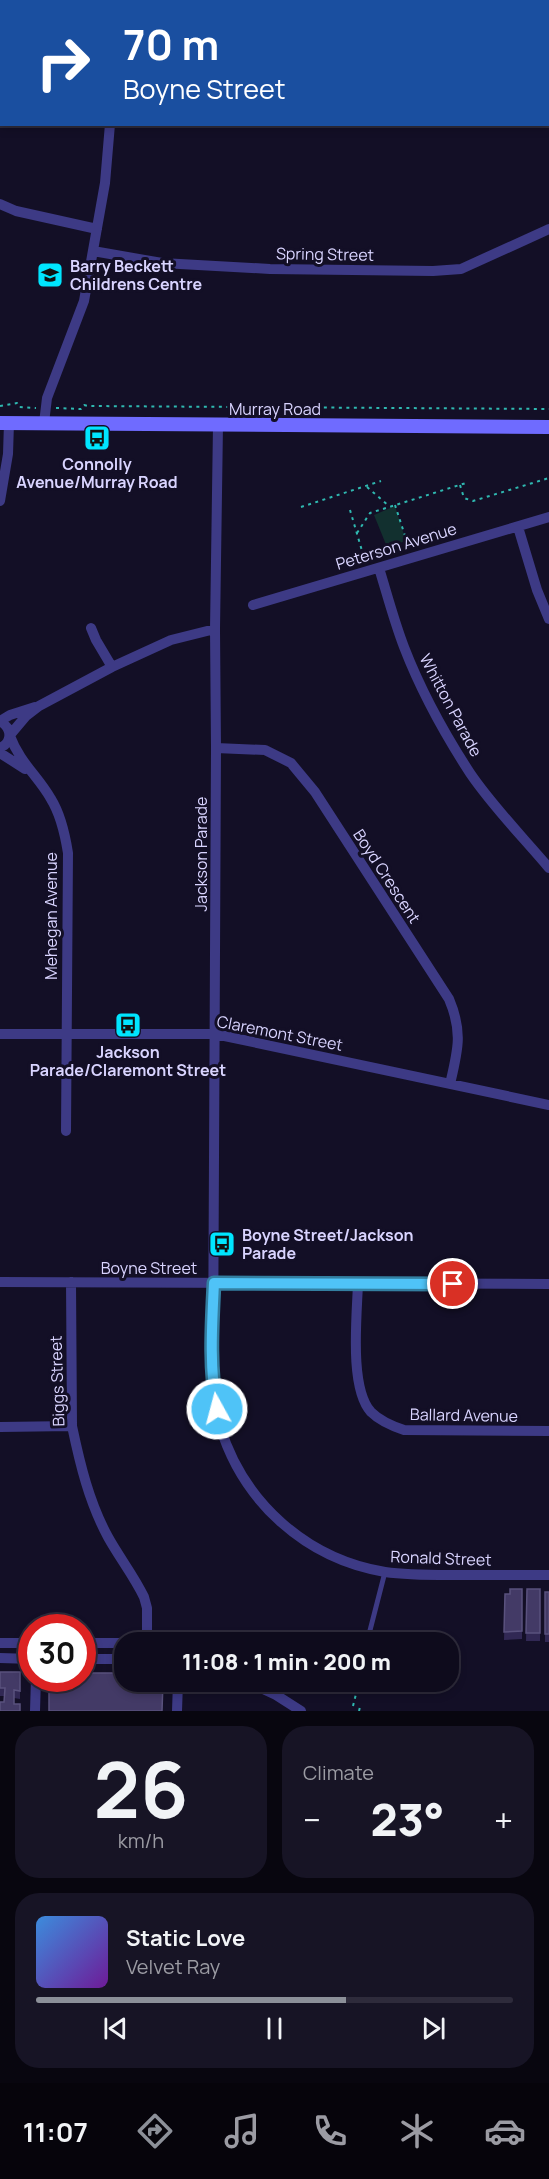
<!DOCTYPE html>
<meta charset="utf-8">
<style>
:root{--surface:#0e0b1c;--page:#171425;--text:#f1f3f6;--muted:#9b9ba3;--line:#2e2b3b;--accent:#8c9099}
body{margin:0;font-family:Manrope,sans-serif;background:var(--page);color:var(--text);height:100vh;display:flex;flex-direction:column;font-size:22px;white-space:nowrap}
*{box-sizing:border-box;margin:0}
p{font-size:20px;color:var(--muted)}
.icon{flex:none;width:33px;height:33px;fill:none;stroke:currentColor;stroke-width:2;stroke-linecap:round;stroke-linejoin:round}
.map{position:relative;height:1711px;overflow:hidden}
.panel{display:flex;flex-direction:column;gap:15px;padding:15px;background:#08060f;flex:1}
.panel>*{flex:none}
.guide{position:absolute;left:0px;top:0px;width:549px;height:126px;box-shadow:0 3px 9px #0003,0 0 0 2px var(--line);background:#1a4fa0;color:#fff;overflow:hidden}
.speed{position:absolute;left:18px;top:1614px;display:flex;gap:12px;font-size:30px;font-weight:700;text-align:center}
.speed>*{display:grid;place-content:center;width:78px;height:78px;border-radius:50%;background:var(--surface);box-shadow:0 3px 9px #0003,0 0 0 2px var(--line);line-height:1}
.speed .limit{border:9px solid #d22;background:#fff;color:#111}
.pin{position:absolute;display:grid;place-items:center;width:51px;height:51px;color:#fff;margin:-26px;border:3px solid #fff;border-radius:50%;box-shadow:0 2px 6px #0007}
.me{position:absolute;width:66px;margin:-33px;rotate:353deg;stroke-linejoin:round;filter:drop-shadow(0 0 4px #0008)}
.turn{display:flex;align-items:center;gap:21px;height:126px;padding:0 24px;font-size:27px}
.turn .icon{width:78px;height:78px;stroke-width:2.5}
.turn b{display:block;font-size:42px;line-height:51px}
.big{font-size:45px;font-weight:800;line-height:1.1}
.panel .card{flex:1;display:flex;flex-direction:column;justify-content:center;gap:9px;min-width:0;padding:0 21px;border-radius:24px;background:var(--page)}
.panel .dial{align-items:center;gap:0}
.dial b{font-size:78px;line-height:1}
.song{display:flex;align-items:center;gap:18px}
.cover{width:72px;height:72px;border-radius:9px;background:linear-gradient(135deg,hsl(210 70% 55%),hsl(280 70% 35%))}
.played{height:6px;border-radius:3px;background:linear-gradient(90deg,var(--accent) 65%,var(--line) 65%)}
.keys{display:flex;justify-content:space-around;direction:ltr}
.heat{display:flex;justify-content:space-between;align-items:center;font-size:33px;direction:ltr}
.panel .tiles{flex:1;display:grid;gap:15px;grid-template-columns:1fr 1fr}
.card:last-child{grid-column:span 2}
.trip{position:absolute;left:114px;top:1632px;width:345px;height:60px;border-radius:24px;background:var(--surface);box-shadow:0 3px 9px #0003,0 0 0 2px var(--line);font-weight:800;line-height:60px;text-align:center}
.dock{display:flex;height:96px;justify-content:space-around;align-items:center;background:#06040b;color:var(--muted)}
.dock .icon{width:42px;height:42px}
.dock .current{color:var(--accent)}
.dock b{font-size:27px;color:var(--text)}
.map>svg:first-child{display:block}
.green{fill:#12302f}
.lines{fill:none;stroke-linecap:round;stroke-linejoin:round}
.path{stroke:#2fb8b0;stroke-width:2;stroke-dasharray:3 4.5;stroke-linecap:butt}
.service{stroke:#3d3a85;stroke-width:5}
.minor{stroke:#3d3a85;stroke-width:10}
.secondary{stroke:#6f6bff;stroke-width:14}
.wall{fill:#312854}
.building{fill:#433a66;stroke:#5a527e;stroke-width:1.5}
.route-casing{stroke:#337fa1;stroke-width:15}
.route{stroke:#4fc3f7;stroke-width:10}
.labels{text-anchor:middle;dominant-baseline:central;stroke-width:6;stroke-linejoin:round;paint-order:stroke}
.street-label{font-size:16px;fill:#d9d4ff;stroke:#130f26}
.poi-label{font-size:16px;font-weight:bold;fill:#d9d4ff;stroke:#130f26;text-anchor:start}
</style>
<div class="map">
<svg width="549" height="1711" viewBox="0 0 549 1711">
<rect width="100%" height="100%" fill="#130f26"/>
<!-- green -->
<path class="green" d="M513,0H549V96L548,2Z
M395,506L406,541L387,547L374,515Z"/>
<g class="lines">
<!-- path -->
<path class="path" d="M509,0L510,2
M548,48L549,49
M0,406L17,403L19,407L36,408
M56,408L81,409L84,405L88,406L549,409
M460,485L464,498L473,501L549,478
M367,487L389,506
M395,505L409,548
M301,507L381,481
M350,510L365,561
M357,533L370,513L466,483
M353,1706L359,1682
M359,1711L360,1707"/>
<!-- service -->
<path class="service" d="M367,1642L385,1572"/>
<!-- minor -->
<path class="minor" d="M102,0V2
M252,0L253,2
M329,0L330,2
M494,0V2
M460,2L463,0
M0,38H2
M548,112L549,115
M0,204L16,211L97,229
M93,251L162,263L270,269L433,271L461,269L549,229
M44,423L47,398L84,301L105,183L110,124
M218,425L215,629L216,748L213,1362C213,1384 214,1405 220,1426C243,1502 306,1559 385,1572C406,1575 427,1575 449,1575C482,1575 516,1575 549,1575
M0,501L8,454L9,423
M518,527L537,590L549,619
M379,568C387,594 394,621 404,647C421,691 444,733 470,773C493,807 523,837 549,868
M253,605L549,517
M91,628L96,640L112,667
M10,735L26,716L39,706L112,667L171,640L215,629
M10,736C20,763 38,776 51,799C61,815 65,834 68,853L66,1131
M0,748C13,742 12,728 0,721L10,715L35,707
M216,748L265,750L291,763L315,792L449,999C463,1032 458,1050 450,1084
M0,753L25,769
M0,1034H215L549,1105
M0,1282L549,1284
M71,1282L72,1426C80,1464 89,1502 108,1537C119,1557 134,1576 144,1597L147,1608V1642
M358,1283C357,1315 349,1388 371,1412C380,1421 392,1426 404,1430L549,1431
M0,1427L72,1426
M0,1643H32
M82,1643H124
M0,1658L32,1659
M82,1659H124
M248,1682L276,1695L301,1711
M35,1711L36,1678
M177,1711L178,1682"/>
<!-- secondary -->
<path class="secondary" d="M0,423L549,427"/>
</g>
<!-- wall -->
<path class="wall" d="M522,1589V1639L504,1640L505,1594H510Z
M527,1589H540V1641H526Z
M545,1592H549V1642H545Z
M0,1672H20V1699L14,1698V1704L4,1702V1696H0Z"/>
<!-- building -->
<path class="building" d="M510,1589H522V1631L504,1632L505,1594H510Z
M527,1589H540V1633H526Z
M545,1592H549V1634H545Z
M0,1672H20V1691L14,1690V1704H20V1711H0V1702H4L5,1688H0Z
M82,1673H124V1682H163L162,1711H49V1678H82Z"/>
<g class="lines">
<defs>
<path id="route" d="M217,1409C209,1368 212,1324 214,1283L453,1284"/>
</defs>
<!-- route casing -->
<use href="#route" class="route-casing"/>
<!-- route -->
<use href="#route" class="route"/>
</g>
<!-- icons -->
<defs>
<symbol id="school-square" viewBox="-11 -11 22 22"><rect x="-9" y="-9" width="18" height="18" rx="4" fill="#00e5ff" stroke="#130f26"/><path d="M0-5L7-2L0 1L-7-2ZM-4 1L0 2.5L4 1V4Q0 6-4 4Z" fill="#111"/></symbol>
<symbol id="bus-square" viewBox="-11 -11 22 22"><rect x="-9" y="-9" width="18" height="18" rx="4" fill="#00e5ff" stroke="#130f26"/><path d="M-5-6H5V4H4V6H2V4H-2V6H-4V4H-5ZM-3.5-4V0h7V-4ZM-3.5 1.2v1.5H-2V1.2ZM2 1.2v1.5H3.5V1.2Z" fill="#111"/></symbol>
</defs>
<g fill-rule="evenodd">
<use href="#school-square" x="35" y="260" width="30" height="30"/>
<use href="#bus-square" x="82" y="423" width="30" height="30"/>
<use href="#bus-square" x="113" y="1010" width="30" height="30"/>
<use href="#bus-square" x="207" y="1229" width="30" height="30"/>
</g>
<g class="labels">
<!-- street labels -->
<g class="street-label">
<text transform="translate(325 254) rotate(1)">Spring Street</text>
<text x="275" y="409">Murray Road</text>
<text transform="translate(396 546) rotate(-17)">Peterson Avenue</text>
<text transform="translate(451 705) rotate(62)">Whitton Parade</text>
<text transform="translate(201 854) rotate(-90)">Jackson Parade</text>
<text transform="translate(387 876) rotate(57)">Boyd Crescent</text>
<text transform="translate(51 916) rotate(-90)">Mehegan Avenue</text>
<text transform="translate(280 1033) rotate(11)">Claremont Street</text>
<text x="149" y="1268">Boyne Street</text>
<text transform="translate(57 1381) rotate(-92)">Biggs Street</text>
<text transform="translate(464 1415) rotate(1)">Ballard Avenue</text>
<text transform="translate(441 1558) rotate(2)">Ronald Street</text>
</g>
<!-- poi labels -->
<g class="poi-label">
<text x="70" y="266">Barry Beckett<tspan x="70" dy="18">Childrens Centre</tspan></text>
<text x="97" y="464" text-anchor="middle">Connolly<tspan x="97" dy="18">Avenue/Murray Road</tspan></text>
<text x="128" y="1052" text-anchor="middle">Jackson<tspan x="128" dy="18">Parade/Claremont Street</tspan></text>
<text x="242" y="1235">Boyne Street/Jackson<tspan x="242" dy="18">Parade</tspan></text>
</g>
</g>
</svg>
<div class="speed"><div class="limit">30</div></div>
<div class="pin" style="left:453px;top:1284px;background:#d93025"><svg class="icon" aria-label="arrive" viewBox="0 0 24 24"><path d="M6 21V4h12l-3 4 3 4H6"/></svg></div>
<svg class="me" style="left:217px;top:1409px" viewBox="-20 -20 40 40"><circle r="17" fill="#4fc3f7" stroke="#fff" stroke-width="3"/><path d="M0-11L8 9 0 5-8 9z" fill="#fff"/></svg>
<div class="trip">11:08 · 1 min · 200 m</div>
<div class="guide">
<div class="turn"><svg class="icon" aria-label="right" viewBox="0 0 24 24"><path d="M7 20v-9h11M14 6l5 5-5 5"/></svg><div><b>70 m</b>Boyne Street</div></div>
</div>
</div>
<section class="panel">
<div class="tiles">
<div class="card dial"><b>26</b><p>km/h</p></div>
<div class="card"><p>Climate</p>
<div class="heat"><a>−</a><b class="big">23°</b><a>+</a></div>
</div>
<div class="card">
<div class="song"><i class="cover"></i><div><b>Static Love</b><p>Velvet Ray</p></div></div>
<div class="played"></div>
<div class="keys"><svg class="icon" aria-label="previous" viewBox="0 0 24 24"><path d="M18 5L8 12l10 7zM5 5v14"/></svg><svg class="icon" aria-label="pause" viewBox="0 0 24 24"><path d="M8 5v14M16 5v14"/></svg><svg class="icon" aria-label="next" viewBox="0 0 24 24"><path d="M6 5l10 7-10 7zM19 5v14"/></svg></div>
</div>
</div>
</section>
<nav class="dock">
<b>11:07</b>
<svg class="icon current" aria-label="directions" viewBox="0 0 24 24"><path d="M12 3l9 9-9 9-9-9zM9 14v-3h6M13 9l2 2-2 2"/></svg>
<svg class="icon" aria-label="music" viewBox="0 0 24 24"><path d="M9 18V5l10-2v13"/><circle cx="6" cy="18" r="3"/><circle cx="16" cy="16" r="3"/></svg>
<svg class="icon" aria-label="phone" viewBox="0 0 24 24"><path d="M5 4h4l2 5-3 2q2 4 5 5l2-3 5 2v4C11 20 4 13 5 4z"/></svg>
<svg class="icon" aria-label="climate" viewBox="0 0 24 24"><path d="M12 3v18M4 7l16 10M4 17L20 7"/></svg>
<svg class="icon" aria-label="car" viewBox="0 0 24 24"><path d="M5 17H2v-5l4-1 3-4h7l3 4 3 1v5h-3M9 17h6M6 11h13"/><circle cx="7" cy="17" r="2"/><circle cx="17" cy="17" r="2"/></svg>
</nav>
